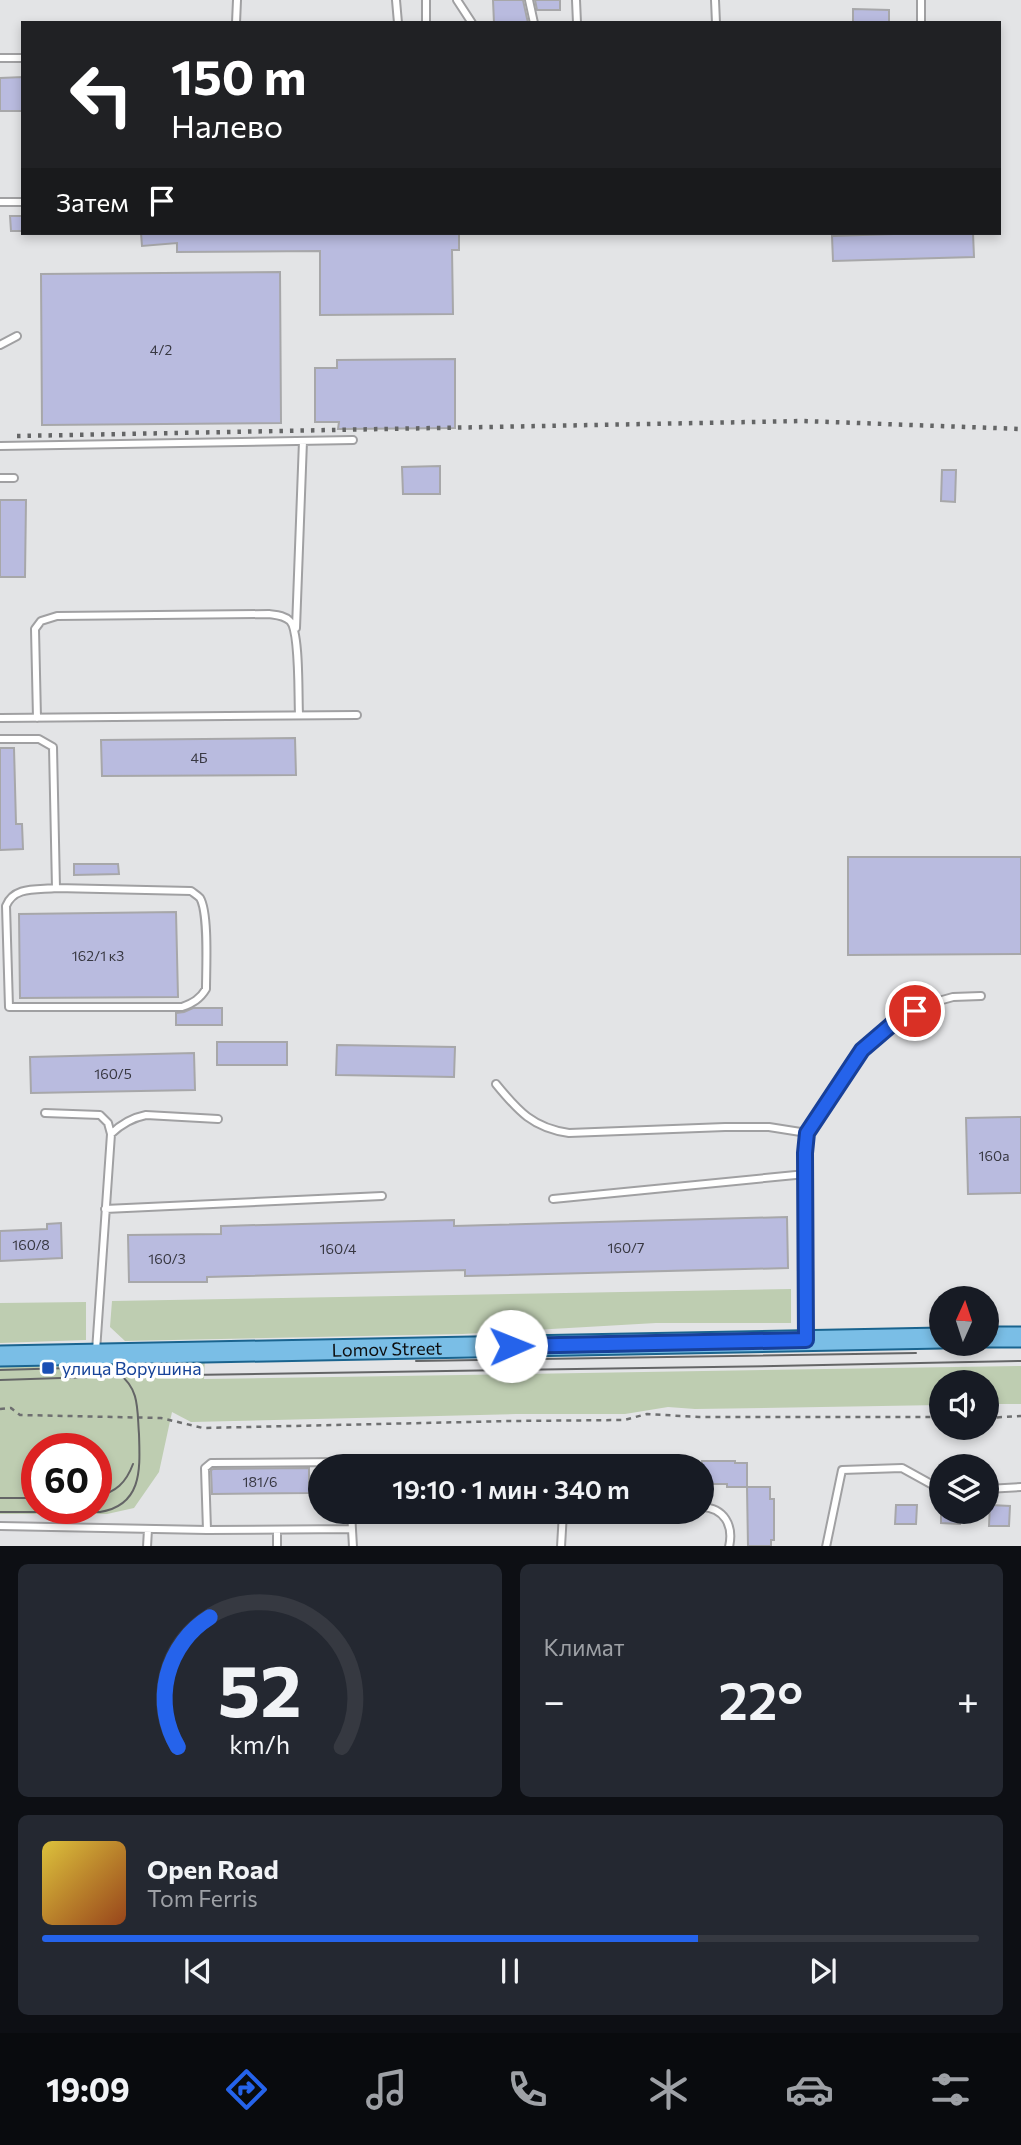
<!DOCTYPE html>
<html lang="ru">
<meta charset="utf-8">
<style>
:root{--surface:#171b24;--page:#242831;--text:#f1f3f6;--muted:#9ea1a6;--line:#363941;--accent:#2563eb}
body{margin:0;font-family:Commissioner,sans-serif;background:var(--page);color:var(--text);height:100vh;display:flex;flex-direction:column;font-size:26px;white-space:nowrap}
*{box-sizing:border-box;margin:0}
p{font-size:23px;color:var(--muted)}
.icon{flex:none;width:38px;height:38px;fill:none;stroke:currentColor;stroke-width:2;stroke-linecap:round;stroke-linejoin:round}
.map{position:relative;height:1546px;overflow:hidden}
.panel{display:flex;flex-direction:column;gap:18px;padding:18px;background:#0d0f14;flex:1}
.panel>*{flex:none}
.guide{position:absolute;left:21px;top:21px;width:980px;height:214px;border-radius:0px;box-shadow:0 4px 10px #0003;background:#202124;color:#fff;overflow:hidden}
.needle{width:46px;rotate:3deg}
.fabs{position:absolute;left:929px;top:1286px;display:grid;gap:14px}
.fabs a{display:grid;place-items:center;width:70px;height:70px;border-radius:50%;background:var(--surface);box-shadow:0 4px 10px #0003;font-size:35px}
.speed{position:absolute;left:21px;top:1433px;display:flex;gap:14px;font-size:35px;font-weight:700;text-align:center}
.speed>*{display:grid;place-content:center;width:91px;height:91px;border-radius:50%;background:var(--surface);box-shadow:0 4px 10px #0003;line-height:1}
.speed .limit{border:10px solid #d22;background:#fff;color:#111}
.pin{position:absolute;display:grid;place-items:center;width:60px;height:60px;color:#fff;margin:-30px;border:4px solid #fff;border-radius:50%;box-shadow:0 2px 7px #0007}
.me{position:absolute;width:77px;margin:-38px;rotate:89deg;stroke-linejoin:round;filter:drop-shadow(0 0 5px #0008)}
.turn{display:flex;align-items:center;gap:24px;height:147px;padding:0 35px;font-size:32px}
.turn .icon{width:91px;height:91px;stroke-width:2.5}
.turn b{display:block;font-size:49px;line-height:60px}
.then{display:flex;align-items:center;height:66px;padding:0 35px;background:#0003;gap:14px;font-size:26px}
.big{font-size:52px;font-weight:600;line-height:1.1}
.panel .widget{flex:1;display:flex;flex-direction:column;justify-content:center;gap:10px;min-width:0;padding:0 24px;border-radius:10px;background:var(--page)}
.panel .dial{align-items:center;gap:0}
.dial svg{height:182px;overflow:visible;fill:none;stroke:var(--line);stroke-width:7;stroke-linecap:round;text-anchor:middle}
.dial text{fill:var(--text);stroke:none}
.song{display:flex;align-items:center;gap:21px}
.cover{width:84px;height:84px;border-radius:10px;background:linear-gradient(135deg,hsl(50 70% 55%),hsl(20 70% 35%))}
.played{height:7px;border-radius:4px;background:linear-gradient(90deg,var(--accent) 70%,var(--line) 70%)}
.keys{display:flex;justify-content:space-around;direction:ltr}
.heat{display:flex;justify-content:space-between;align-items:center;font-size:38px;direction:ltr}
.panel .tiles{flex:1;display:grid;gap:18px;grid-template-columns:1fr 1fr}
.widget:last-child{grid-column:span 2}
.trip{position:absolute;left:308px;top:1454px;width:406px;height:70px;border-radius:35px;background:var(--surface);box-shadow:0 4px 10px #0003;font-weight:600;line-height:70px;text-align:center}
.menu{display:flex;height:112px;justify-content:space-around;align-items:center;background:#090b0e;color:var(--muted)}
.menu .icon{width:49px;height:49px}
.menu .active{color:var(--accent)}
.menu b{font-size:32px;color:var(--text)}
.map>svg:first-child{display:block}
.green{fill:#becdb1;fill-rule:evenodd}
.building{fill:#b9bbdf;stroke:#a7a7a9;stroke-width:2}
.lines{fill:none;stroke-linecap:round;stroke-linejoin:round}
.lane-casing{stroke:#a0a0a2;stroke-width:10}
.primary-casing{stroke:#1a648f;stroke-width:23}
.path{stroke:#6e6f70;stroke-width:2.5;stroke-dasharray:5 5;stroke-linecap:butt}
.lane{stroke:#fff;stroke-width:6}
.primary{stroke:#7abee6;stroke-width:19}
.tram{stroke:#646566;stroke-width:2}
.rail{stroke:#646566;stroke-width:4.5;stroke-dasharray:3.5 7;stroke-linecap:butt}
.route-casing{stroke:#184099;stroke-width:18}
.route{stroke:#2563eb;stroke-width:12}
.transit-dot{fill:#1a4fb4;stroke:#fff;stroke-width:2.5}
.labels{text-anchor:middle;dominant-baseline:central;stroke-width:7;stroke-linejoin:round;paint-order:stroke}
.number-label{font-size:14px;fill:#383842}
.street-label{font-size:18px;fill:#0d0d0e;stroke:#fff}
.transit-label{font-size:18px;fill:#164399;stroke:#fff;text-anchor:start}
</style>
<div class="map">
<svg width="1021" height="1547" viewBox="0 0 1021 1547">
<rect width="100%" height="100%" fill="#e3e4e6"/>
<!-- green -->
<path class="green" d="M791,1289V1323H656L463,1334L125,1341L110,1327L112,1301Z
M86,1302V1340L0,1343V1303Z
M205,1357L204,1379L1021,1366V1404H987V1382H942L941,1405L695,1409L668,1407L625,1414H516L191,1422L172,1412L159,1472L134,1508L107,1514H0V1361ZM37,1449H96V1508H37Z"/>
<!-- building -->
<path class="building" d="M493,0H523L528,23H494Z
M535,0H560V10H537Z
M853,9L889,10V23H853Z
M23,77V111H0V78Z
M10,216H23V231H11Z
M141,233H459V250H452L453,314L320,315V251L177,252V243L142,246Z
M925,233H973L974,257L833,261L832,236Z
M280,272L281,423L42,425L41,274Z
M455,359V428L338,429L339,422H315V368H337V360Z
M440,466V494H403L402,467Z
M942,470H956L955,502L941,501Z
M0,500H26L25,577H0Z
M295,738L296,775L102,776L101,740Z
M0,748H14L16,824H22L23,849L0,850Z
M848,857H1021V954L848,955Z
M74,864H118L119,874L74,875Z
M176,912L178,997L20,998L19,914Z
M193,1008H222V1025H176V1013L184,1012Z
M217,1042H287V1065H217Z
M337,1045L455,1047L454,1077L336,1075Z
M194,1053L195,1090L31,1093L30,1057Z
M1021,1117V1193L968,1194L966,1118Z
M787,1217L788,1268L465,1276V1270L207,1277V1282H129L128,1235L221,1234V1226L454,1220V1226Z
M61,1223L62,1258L0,1261V1231L47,1229V1224Z
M702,1461H735V1463H747V1487H727V1484H702Z
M309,1468V1493L212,1494L211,1470L213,1469Z
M747,1487H770V1499H774V1540H771V1546H748Z
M896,1505H917L916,1524H895Z
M990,1505L1010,1506L1009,1526H989Z
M941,1512H960V1524L941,1523Z"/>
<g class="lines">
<defs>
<path id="lane" d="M396,0L398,23
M426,0V23
M457,0L472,23
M529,0L534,23
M576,0L577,23
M715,0L716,23
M236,23L237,0
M921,23V0
M0,58H23
M0,202H23
M0,345L17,336
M0,446L353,440
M0,478H14
M296,628L303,441
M0,718L357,715
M37,718L35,629L41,621L57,616L269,614C276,615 284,615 290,621C300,631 298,697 299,714
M0,739H39L53,747L56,888
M56,888L191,891C195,894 197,895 200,898C209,913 206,969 206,989C200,999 193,1003 182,1007H9L6,906C14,886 37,890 56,888Z
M496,1084C518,1111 533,1128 569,1133L725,1127H769L807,1133
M45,1113L100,1115L108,1123L111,1134L96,1351
M111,1134C121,1124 131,1118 146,1115L218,1119
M553,1199L806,1174
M105,1209L382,1196
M806,1339L805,1153L807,1133L862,1050L878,1034L901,1017L928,1004L953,997L981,996
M987,1489L1021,1487
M702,1507C724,1508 734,1525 729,1547
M351,1512L353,1547
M0,1526L207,1530L205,1468L211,1463L343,1462L348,1466
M207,1530L352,1529
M147,1547L148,1529
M277,1547V1530
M561,1547L563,1512
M826,1547L842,1470L902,1468L931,1484L942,1485"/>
<g id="primary">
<path d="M987,1337H1021"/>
<path id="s1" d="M0,1356L942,1338"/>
</g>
</defs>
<!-- lane casing -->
<use href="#lane" class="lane-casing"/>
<!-- primary casing -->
<use href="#primary" class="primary-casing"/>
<!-- path -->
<path class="path" d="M0,1409L11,1408L20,1415L161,1418L203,1428L511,1421L624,1420L647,1414L699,1417H942
M987,1418L1021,1416"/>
<!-- lane -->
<use href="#lane" class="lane"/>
<!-- primary -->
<use href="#primary" class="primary"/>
<!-- tram -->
<path class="tram" d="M416,1361L916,1353
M0,1370L69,1368
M0,1380L122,1376L774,1366L1021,1361
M96,1497C116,1492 126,1483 133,1464
M0,1498H37
M0,1512H100C143,1505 140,1468 139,1434C137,1411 140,1389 119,1374"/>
<!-- rail -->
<path class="rail" d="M17,436L803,421L1021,429"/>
</g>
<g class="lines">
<defs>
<path id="route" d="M511,1346L806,1340L805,1153L807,1133L862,1050L890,1026L901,1017L915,1011"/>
</defs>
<!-- route casing -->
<use href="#route" class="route-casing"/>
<!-- route -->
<use href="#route" class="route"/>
</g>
<!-- markers -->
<rect class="transit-dot" x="41" y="1361" width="14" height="14" rx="3.5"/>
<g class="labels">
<!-- number labels -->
<g class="number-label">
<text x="161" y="349">4/2</text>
<text x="199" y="757">4Б</text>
<text x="98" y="955">162/1 к3</text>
<text x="113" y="1073">160/5</text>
<text x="994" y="1155">160а</text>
<text x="31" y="1244">160/8</text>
<text x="626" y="1247">160/7</text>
<text x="338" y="1248">160/4</text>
<text x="167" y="1258">160/3</text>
<text x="260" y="1481">181/6</text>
</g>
<!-- street labels -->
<g class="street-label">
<text stroke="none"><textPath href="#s1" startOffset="387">Lomov Street</textPath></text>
</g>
<!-- transit labels -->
<g class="transit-label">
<text x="62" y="1368">улица Ворушина</text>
</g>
</g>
</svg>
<div class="fabs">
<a><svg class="needle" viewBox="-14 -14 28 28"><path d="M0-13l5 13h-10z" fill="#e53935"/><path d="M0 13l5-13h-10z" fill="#9ea1a6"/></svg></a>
<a><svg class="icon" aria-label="sound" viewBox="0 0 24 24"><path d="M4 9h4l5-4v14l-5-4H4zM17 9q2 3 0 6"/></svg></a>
<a><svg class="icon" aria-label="layers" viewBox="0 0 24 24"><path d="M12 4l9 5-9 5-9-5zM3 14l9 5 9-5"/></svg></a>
</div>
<div class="speed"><div class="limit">60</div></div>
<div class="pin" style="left:915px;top:1011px;background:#d93025"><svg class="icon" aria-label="arrive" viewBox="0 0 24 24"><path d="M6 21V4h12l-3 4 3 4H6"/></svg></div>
<svg class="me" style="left:511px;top:1346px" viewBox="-20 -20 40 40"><circle r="19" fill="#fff"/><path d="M0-13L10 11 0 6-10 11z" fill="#2563eb"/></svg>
<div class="trip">19:10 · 1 мин · 340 m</div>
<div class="guide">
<div class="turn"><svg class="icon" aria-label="left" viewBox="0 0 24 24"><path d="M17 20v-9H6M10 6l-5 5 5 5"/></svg><div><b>150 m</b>Налево</div></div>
<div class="then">Затем<svg class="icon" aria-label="arrive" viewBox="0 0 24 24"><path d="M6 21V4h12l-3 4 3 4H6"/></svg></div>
</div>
</div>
<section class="panel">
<div class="tiles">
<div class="widget dial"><svg viewBox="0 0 100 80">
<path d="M14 69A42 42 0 1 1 86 69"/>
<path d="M14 69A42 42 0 0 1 28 12" stroke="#2563eb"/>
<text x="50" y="56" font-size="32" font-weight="700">52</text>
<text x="50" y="72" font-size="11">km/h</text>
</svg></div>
<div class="widget"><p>Климат</p>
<div class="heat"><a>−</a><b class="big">22°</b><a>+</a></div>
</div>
<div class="widget">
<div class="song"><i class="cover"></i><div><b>Open Road</b><p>Tom Ferris</p></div></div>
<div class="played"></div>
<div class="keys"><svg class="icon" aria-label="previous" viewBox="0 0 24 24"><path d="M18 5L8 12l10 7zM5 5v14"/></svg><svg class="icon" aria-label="pause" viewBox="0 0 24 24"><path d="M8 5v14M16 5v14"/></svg><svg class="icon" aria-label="next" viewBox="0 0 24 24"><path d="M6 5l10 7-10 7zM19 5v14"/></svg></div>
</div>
</div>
</section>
<nav class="menu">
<b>19:09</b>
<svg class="icon active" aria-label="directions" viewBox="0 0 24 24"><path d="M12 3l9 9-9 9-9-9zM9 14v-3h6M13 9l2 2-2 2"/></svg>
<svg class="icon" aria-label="music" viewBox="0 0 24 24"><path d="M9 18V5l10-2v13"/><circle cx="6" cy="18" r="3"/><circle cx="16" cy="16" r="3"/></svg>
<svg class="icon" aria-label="phone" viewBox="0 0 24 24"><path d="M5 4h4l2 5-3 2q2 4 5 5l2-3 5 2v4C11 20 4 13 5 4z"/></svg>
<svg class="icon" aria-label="climate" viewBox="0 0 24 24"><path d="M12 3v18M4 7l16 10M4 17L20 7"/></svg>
<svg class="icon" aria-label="car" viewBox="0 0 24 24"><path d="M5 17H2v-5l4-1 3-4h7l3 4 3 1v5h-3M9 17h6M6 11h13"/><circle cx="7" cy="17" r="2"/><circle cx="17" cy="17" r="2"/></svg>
<svg class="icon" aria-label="filters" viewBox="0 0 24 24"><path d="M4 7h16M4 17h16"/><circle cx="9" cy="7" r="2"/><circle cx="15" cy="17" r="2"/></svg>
</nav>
